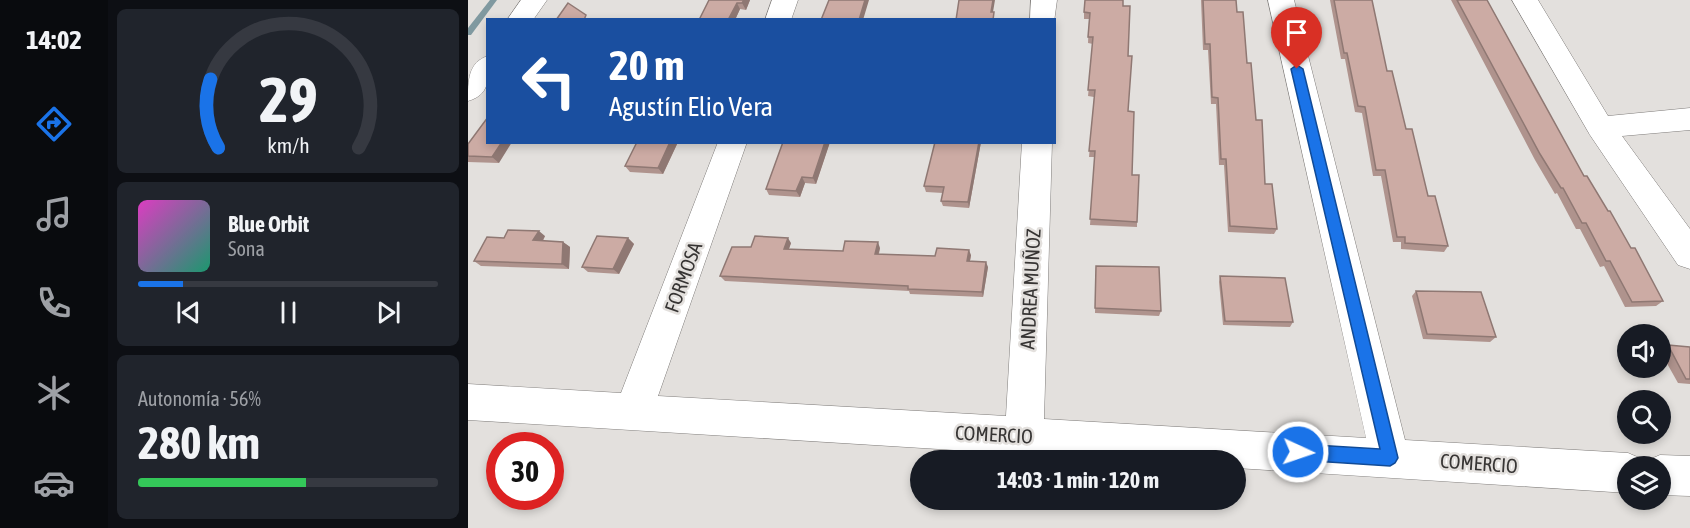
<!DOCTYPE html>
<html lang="es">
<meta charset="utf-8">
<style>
:root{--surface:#171b24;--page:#20242c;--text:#f1f3f6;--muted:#9ea1a6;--line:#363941;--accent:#1a73e8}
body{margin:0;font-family:"Asap Condensed",sans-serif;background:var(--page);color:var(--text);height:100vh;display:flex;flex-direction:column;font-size:22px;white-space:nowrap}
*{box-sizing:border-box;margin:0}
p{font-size:20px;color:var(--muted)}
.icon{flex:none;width:33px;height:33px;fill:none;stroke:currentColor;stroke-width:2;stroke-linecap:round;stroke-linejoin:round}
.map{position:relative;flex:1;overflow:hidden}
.drawer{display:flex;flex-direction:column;gap:9px;padding:9px;background:#0d0f14;width:360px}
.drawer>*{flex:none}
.banner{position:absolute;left:18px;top:18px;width:570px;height:126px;border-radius:0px;box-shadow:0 3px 9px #0003;background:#1a4fa0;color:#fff;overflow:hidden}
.tools{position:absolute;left:1149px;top:324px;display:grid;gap:12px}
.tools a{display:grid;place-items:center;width:54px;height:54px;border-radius:50%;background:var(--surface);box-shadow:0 3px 9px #0003;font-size:30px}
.speed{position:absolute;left:18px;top:432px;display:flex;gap:12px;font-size:30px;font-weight:700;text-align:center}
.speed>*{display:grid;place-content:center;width:78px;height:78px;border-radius:50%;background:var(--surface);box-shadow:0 3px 9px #0003;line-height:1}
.speed .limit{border:9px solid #d22;background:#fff;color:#111}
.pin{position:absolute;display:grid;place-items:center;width:51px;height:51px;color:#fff;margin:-62px -26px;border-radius:50% 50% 50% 0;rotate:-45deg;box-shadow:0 0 6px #0007}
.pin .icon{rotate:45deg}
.me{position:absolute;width:66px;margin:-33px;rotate:93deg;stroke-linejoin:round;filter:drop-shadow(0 0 4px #0008)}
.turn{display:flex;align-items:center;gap:21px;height:126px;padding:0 24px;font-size:27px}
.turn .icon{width:78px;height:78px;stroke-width:2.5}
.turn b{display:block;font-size:42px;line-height:51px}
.big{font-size:45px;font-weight:700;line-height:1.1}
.drawer .tile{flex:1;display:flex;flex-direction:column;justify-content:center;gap:9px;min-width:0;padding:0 21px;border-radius:9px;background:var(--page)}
.drawer .dial{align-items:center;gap:0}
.dial svg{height:156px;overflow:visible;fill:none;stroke:var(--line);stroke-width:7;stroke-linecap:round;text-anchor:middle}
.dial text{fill:var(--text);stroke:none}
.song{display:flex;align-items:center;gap:18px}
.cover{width:72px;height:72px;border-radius:9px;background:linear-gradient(135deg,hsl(310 70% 55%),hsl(160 70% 35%))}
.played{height:6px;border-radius:3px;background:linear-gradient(90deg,var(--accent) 15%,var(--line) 15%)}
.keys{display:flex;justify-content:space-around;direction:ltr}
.charge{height:9px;border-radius:4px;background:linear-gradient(90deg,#34c759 56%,var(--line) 0)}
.trip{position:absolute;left:442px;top:450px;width:336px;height:60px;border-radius:30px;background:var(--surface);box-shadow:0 3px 9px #0003;font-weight:700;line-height:60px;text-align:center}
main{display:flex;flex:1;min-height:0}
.dock{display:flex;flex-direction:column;width:108px;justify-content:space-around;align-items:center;background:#090b0e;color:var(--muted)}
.dock .icon{width:42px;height:42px}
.dock .selected{color:var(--accent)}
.dock b{font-size:27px;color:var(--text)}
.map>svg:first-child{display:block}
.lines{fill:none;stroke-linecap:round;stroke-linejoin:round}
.stream{fill:#8099a0;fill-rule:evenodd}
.minor-casing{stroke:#7f7c7a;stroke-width:1}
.minor{fill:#fff;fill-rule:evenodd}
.wall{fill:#af938d}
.shaded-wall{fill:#8f7873}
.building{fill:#ccaba4;stroke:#8f7873;stroke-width:1.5}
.route{fill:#1a73e8;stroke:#114b97;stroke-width:1.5}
.labels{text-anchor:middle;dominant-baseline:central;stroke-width:5;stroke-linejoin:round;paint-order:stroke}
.street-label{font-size:20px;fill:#373534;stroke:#e3e0dd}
</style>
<main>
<nav class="dock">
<b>14:02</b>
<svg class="icon selected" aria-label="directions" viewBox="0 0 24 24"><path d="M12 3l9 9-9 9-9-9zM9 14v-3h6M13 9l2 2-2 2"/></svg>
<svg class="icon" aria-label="music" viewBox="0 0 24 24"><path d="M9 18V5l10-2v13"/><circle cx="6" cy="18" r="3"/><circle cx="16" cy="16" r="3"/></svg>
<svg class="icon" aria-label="phone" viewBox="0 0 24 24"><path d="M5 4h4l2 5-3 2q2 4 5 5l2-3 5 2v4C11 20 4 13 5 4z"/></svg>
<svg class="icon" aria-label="climate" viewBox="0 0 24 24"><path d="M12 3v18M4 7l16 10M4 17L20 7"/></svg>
<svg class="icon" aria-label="car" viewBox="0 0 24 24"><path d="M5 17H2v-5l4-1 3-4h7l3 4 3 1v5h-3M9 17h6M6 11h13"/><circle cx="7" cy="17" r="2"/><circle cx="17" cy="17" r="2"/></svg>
</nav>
<section class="drawer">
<div class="tile dial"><svg viewBox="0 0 100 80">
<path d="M14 69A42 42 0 1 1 86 69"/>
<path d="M14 69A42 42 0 0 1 10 34" stroke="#1a73e8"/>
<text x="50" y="56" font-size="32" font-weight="700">29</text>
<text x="50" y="72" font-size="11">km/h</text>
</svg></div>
<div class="tile">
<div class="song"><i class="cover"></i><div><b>Blue Orbit</b><p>Sona</p></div></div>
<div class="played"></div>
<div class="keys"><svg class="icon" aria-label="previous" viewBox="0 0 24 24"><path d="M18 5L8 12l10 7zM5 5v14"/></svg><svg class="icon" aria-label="pause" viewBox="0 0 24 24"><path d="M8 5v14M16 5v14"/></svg><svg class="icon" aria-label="next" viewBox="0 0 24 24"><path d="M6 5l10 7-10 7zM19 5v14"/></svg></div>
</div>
<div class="tile"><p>Autonomía · 56%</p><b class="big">280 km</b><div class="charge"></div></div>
</section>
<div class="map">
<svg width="1222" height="528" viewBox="0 0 1222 528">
<rect width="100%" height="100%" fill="#e3e0dd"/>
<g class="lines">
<!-- stream -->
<path class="stream" d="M22,0H29L3,35H0V28Z"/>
<defs>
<path id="minor" d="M53,0H79L65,20H39Z
M304,0H330L323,20H297Z
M563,0H589L586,22V20H562Z
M800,0H826L937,440L1160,453L1174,459L1176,465L1178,461L1192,455L1222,456V496L1192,495V466H1160V493L768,468V460H649L0,420V384L153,393L250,142H279L190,396L538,416L554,142H584L576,419L898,438Z
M1044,0H1070L1140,116L1222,108V130L1154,136L1222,229V269L1210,265L1122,135Z
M20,56C20,76 24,94 0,101C0,81 0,62 20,56Z"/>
</defs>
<!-- minor casing -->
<use href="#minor" class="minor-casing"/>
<!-- minor -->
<use href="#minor" class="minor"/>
</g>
<!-- wall -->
<path class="wall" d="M241,0H282L278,10L272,9L267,20H231Z
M733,0H768L769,12L779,63L788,120L797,184L809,229L806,234L760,232L756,165H751L748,104H743L740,50H735Z
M862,0H904L919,71L960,196L980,246L976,252L933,249V242H925L913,176H905L894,113L887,112L877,59H873Z
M983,0H1019L1116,176L1140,211L1195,301L1188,306L1157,307L1136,266L1132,267L1112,229H1108L1089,193L1087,194L1067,160Z
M655,6L660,56V111L664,175L669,222V227L622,225L627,157H621L626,97L620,96L625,44L620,43L621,19H616V12Z
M20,117L31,163L0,162V144Z
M169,142H210L195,174L162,172L157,166Z
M315,142H362L348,184L337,183L332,197L301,195L298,189Z
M513,142L501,208L475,206L473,201L475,193L458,192L456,186Z
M77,236L75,241L95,242L102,247L101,269L13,266L6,261L36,238Z
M160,238L166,244L151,274L120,272L114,267Z
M323,243L321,249L375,251L412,248L411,254L467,256L503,255L502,261L520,267L515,297L442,294L441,291L257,281L252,276L283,247Z
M628,266L693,311L691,316L627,313Z
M752,276L825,322L822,327L755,325L751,282Z
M948,291L1028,337L1022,342L955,339L944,296Z
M1200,345L1222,347V384L1210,383L1192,351V349Z"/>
<!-- shaded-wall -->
<path class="shaded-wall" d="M276,0H282L278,10L274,3Z
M397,0H401L395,20H391Z
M525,0H527L524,18L523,12Z
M269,3L272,9L267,20H260Z
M34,142H44L31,163L24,157Z
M202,142H210L195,174L190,168Z
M357,142H362L348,184L345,178Z
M511,142H513L501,208L500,202Z
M334,177L337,183L332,197L328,191Z
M71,231L77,236L72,245L65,240Z
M160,238L166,244L151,274L145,269Z
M320,238L323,243L319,254L316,249Z
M95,242L102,247L101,269L94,264Z
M410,242L412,248L409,259L407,254Z
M501,250L503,255L501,266L499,261Z
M518,262L520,267L515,297L514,292Z"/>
<!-- building -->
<path class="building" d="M241,0H276L274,3H269L260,20H231Z
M361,0H397L391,20H353Z
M491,0H525L523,12H526L525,20H488Z
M617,0H655V6H662L660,56H664L660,111L666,112L664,175H671L669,222L622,219L627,151H621L627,90H620L625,37H620L622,13L616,12Z
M735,0H768L769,12H775L779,63H783L788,120H794L797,184H804L809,229L762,226L758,159H753L750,98L744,97L742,44H737Z
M866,0H904L919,71H924L938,129H944L960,196H967L980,246L937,243V237H929L917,170H908L897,107L890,106L879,53H876Z
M989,0H1019L1116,176H1119L1140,211H1142L1163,248H1167L1195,301L1164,302L1142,261H1138L1118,223H1114L1095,188H1093L1072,154Z
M100,3L118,15L116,20H88Z
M20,117V142H34L24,157L0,156V144Z
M169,142H202L190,168L157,166Z
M315,142H357L345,178L334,177L328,191L298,189Z
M467,142H511L500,202L473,201L476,187L456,186Z
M40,230L71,231L65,240L95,242L94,264L6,261L19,237L36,238Z
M129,236L160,238L145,269L114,267Z
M287,236L320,238L316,249L375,251L377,241L410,242L407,254L467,256L469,248L501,250L499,261L518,262L514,292L440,289V286L252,276L264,247H283Z
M628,266L691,267L693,311L627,308Z
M752,276L817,278L825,322L757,321Z
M948,291L1013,292L1028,337L959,334Z
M1200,345L1222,347V379H1218Z"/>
<!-- route -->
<path class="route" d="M829,65L835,69L930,458L927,463L922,466L830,460L824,458L822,452L824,447L830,444L912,449L823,69Z"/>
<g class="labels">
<!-- street labels -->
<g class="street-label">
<text transform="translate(215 277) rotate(-70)">FORMOSA</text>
<text transform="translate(562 289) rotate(-87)">ANDREA MUÑOZ</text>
<text transform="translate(526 434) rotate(3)">COMERCIO</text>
<text transform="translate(1011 463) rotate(4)">COMERCIO</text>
</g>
</g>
</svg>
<div class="tools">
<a><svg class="icon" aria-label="sound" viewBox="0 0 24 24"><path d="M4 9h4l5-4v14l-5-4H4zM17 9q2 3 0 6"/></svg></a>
<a><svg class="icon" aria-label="search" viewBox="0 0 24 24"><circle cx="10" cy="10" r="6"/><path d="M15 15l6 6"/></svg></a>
<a><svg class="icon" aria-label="layers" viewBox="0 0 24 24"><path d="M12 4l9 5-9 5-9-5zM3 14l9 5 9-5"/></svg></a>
</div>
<div class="speed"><div class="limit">30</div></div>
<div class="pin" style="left:829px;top:69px;background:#d93025"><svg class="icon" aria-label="arrive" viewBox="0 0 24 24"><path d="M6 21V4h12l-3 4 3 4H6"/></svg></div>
<svg class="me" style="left:830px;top:452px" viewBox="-20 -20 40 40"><circle r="17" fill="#1a73e8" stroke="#fff" stroke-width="3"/><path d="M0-11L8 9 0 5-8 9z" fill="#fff"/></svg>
<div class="trip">14:03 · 1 min · 120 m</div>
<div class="banner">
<div class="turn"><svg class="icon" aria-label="left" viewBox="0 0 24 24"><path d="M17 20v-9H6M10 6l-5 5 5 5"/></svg><div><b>20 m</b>Agustín Elio Vera</div></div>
</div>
</div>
</main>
